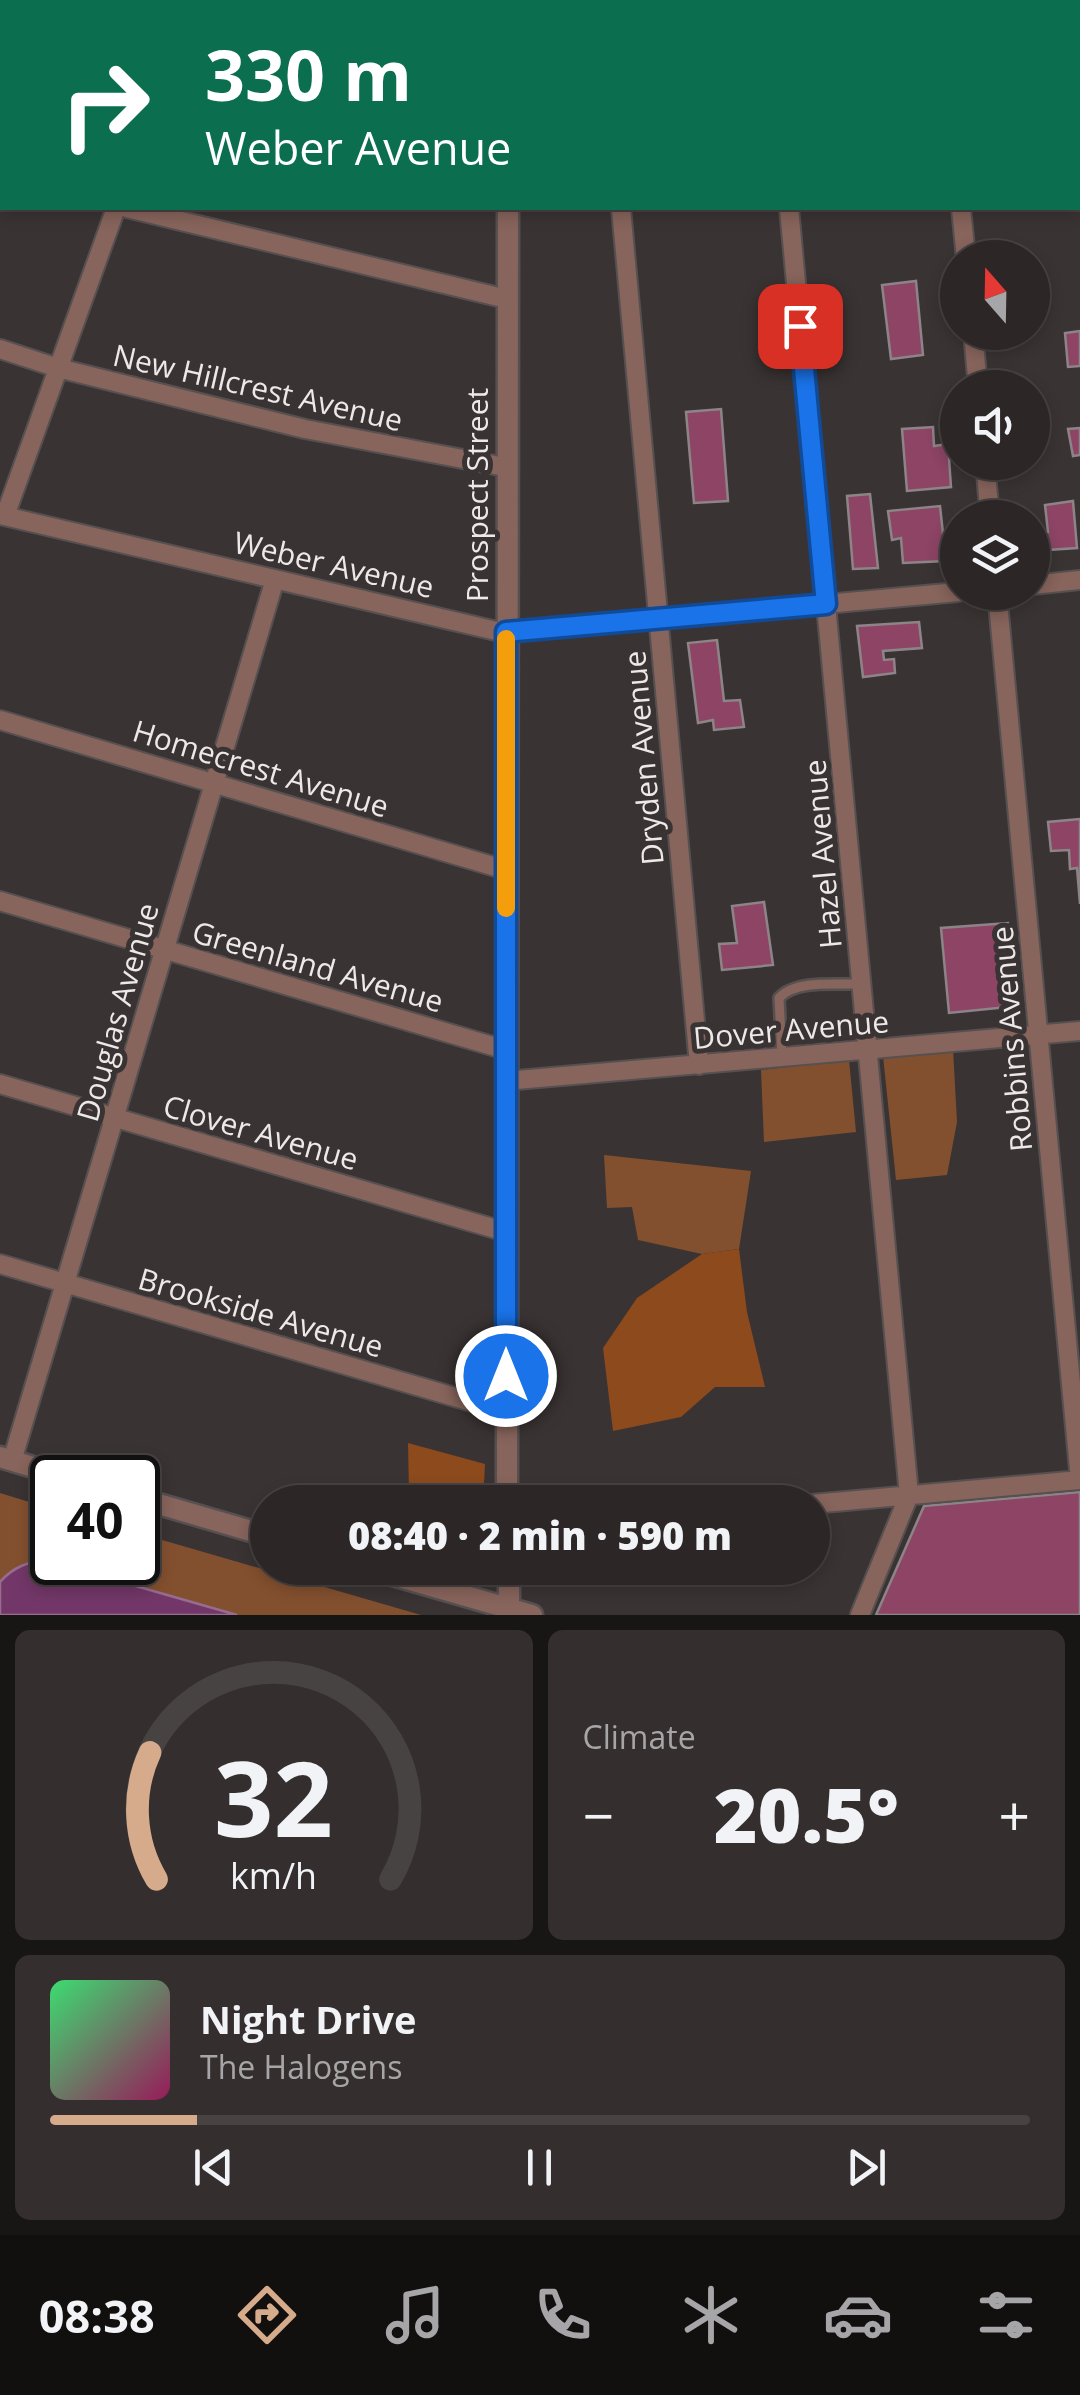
<!DOCTYPE html>
<meta charset="utf-8">
<style>
:root{--surface:#2c2626;--page:#342e2e;--text:#f1f3f6;--muted:#a6a5a7;--line:#484343;--accent:#d6ab8b}
body{margin:0;font-family:"Open Sans",sans-serif;background:var(--page);color:var(--text);height:100vh;display:flex;flex-direction:column;font-size:38px;white-space:nowrap}
*{box-sizing:border-box;margin:0}
p{font-size:32px;color:var(--muted)}
.icon{flex:none;width:55px;height:55px;fill:none;stroke:currentColor;stroke-width:2;stroke-linecap:round;stroke-linejoin:round}
.map{position:relative;height:1615px;overflow:hidden}
.details{display:flex;flex-direction:column;gap:15px;padding:15px;background:#181515;flex:1}
.details>*{flex:none}
.top-card{position:absolute;left:0px;top:0px;width:1080px;height:210px;box-shadow:0 5px 15px #0003,0 0 0 2px var(--line);background:#0b6e4f;color:#fff;overflow:hidden}
.needle{width:65px;rotate:340deg}
.tools{position:absolute;left:940px;top:240px;display:grid;gap:20px}
.tools a{display:grid;place-items:center;width:110px;height:110px;border-radius:50%;background:var(--surface);box-shadow:0 5px 15px #0003,0 0 0 2px var(--line);font-size:50px}
.speed{position:absolute;left:30px;top:1455px;display:flex;gap:20px;font-size:50px;font-weight:700;text-align:center}
.speed>*{display:grid;place-content:center;width:130px;height:130px;border-radius:50%;background:var(--surface);box-shadow:0 5px 15px #0003,0 0 0 2px var(--line);line-height:1}
.speed .limit{border:5px solid #111;border-radius:15px;background:#fff;color:#111}
.pin{position:absolute;display:grid;place-items:center;width:85px;height:85px;color:#fff;margin:-42px;border-radius:20px;box-shadow:0 5px 15px #0006}
.me{position:absolute;width:110px;margin:-55px;rotate:0deg;stroke-linejoin:round;filter:drop-shadow(0 0 8px #0008)}
.turn{display:flex;align-items:center;gap:35px;height:210px;padding:0 40px;font-size:45px}
.turn .icon{width:130px;height:130px;stroke-width:2.5}
.turn b{display:block;font-size:70px;line-height:85px}
.big{font-size:75px;font-weight:800;line-height:1.1}
.details .widget{flex:1;display:flex;flex-direction:column;justify-content:center;gap:15px;min-width:0;padding:0 35px;border-radius:15px;background:var(--page)}
.details .dial{align-items:center;gap:0}
.dial svg{height:260px;overflow:visible;fill:none;stroke:var(--line);stroke-width:7;stroke-linecap:round;text-anchor:middle}
.dial text{fill:var(--text);stroke:none}
.song{display:flex;align-items:center;gap:30px}
.cover{width:120px;height:120px;border-radius:15px;background:linear-gradient(135deg,hsl(140 70% 55%),hsl(330 70% 35%))}
.played{height:10px;border-radius:5px;background:linear-gradient(90deg,var(--accent) 15%,var(--line) 15%)}
.keys{display:flex;justify-content:space-around;direction:ltr}
.heat{display:flex;justify-content:space-between;align-items:center;font-size:55px;direction:ltr}
.details .tiles{flex:1;display:grid;gap:15px;grid-template-columns:1fr 1fr}
.widget:last-child{grid-column:span 2}
.trip{position:absolute;left:250px;top:1485px;width:580px;height:100px;border-radius:50px;background:var(--surface);box-shadow:0 5px 15px #0003,0 0 0 2px var(--line);font-weight:800;line-height:100px;text-align:center}
.tabs{display:flex;height:160px;justify-content:space-around;align-items:center;background:#120f0f;color:var(--muted)}
.tabs .icon{width:70px;height:70px}
.tabs .current{color:var(--accent)}
.tabs b{font-size:45px;color:var(--text)}
.map>svg:first-child{display:block}
.green{fill:#83502f}
.forest{fill:#8c4a1d}
.water{fill:#723768;stroke:#976c8f;stroke-width:2.5}
.building{fill:#8d4465;stroke:#8c8487;stroke-width:2.5}
.lines{fill:none;stroke-linecap:round;stroke-linejoin:round}
.service-casing{stroke:#575050;stroke-width:14}
.minor-casing{stroke:#575050;stroke-width:22}
.tertiary-casing{stroke:#575050;stroke-width:25}
.service{stroke:#87645c;stroke-width:9}
.minor{stroke:#87645c;stroke-width:18}
.tertiary{stroke:#87645c;stroke-width:20}
.route-casing{stroke:#114b97;stroke-width:25}
.route{stroke:#1a73e8;stroke-width:18}
.slow{stroke:#f59e0b;stroke-width:18}
.labels{text-anchor:middle;dominant-baseline:central;stroke-width:10;stroke-linejoin:round;paint-order:stroke}
.street-label{font-size:30px;fill:#eee9e9;stroke:#3a3333}
</style>
<div class="map">
<svg width="1080" height="1615" viewBox="0 0 1080 1615">
<rect width="100%" height="100%" fill="#3a3333"/>
<!-- green -->
<path class="green" d="M953,1049L957,1122L947,1175L896,1180L883,1056Z
M849,1060L856,1132L764,1142L761,1070Z
M604,1155L751,1171L739,1249L702,1254L638,1240L632,1207L607,1208Z
M0,1493L52,1509V1561L47,1559L9,1572L0,1582Z
M138,1533L421,1615H237L58,1563L138,1562Z"/>
<!-- forest -->
<path class="forest" d="M739,1249L747,1312L765,1387H715L681,1417L613,1431L603,1348L637,1298L702,1254Z
M408,1443L485,1464L483,1502H438L409,1493Z"/>
<!-- water -->
<path class="water" d="M47,1559L52,1562L237,1615H0V1582C13,1567 28,1562 47,1559Z"/>
<!-- building -->
<path class="building" d="M916,281L923,355L891,359L882,285Z
M1080,331V366L1068,367L1065,333Z
M721,409L728,501L694,503L686,412Z
M933,427L934,446L948,444L951,487L907,491L902,429Z
M1080,428V455L1073,456L1068,429Z
M870,494L878,568L853,569L847,496Z
M1073,501L1077,548L1048,550L1049,563L1038,564L1034,534L1048,532L1045,505Z
M940,506L946,561L903,563L901,538L892,540L888,511Z
M919,622L922,648L883,651L884,660L894,659L895,673L863,677L857,626Z
M717,640L724,701L740,700L744,727L714,730L713,720L698,723L688,643Z
M1080,819V904L1077,868L1070,869L1069,850L1051,851L1048,822Z
M764,902L773,965L722,970L719,944L737,943L732,906Z
M1008,923L1017,1006L949,1013L941,928Z
M1080,1492V1615H876L924,1506Z
M557,1568H595V1574L557,1575Z"/>
<g class="lines">
<defs>
<path id="service" d="M782,1057L779,998C796,979 838,985 862,984"/>
<path id="minor" d="M27,0L35,2
M221,0L226,2
M770,0V2
M942,0V2
M189,2L190,0
M1078,137H1080
M0,168L2,169
M127,208L507,299
M621,208L699,1065
M789,208L909,1495L860,1615
M961,208L966,258
M973,332L978,388
M0,349L58,368L305,429L505,467
M985,462L990,518
M0,515L505,633L958,592
M5,516L116,208
M1032,585L1080,580
M997,592L1080,1480
M0,720L506,870
M0,901L506,1050
M506,1081L1080,1031
M0,1084L506,1232
M0,1264L506,1412
M12,1461L275,579
M507,1494L616,1502
M812,1504L1080,1480"/>
<path id="tertiary" d="M510,2V0
M0,1457L69,1478
M138,1498L268,1536
M507,1502L508,208
M368,1568L532,1615
M509,1568V1615"/>
</defs>
<!-- service casing -->
<use href="#service" class="service-casing"/>
<!-- minor casing -->
<use href="#minor" class="minor-casing"/>
<!-- tertiary casing -->
<use href="#tertiary" class="tertiary-casing"/>
<!-- service -->
<use href="#service" class="service"/>
<!-- minor -->
<use href="#minor" class="minor"/>
<!-- tertiary -->
<use href="#tertiary" class="tertiary"/>
</g>
<g class="lines">
<defs>
<path id="route" d="M506,1376V632L826,604L800,326"/>
</defs>
<!-- route casing -->
<use href="#route" class="route-casing"/>
<!-- route -->
<use href="#route" class="route"/>
<!-- slow -->
<path class="slow" d="M506,639V908"/>
</g>
<g class="labels">
<!-- street labels -->
<g class="street-label">
<text transform="translate(258 387) rotate(13)">New Hillcrest Avenue</text>
<text transform="translate(476 495) rotate(-90)">Prospect Street</text>
<text transform="translate(334 564) rotate(13)">Weber Avenue</text>
<text transform="translate(643 758) rotate(-95)">Dryden Avenue</text>
<text transform="translate(261 768) rotate(17)">Homecrest Avenue</text>
<text transform="translate(822 854) rotate(-95)">Hazel Avenue</text>
<text transform="translate(318 966) rotate(16)">Greenland Avenue</text>
<text transform="translate(117 1012) rotate(-74)">Douglas Avenue</text>
<text transform="translate(791 1029) rotate(-5)">Dover Avenue</text>
<text transform="translate(1011 1039) rotate(-95)">Robbins Avenue</text>
<text transform="translate(261 1132) rotate(16)">Clover Avenue</text>
<text transform="translate(261 1312) rotate(16)">Brookside Avenue</text>
</g>
</g>
</svg>
<div class="tools">
<a><svg class="needle" viewBox="-14 -14 28 28"><path d="M0-13l5 13h-10z" fill="#e53935"/><path d="M0 13l5-13h-10z" fill="#a6a5a7"/></svg></a>
<a><svg class="icon" aria-label="sound" viewBox="0 0 24 24"><path d="M4 9h4l5-4v14l-5-4H4zM17 9q2 3 0 6"/></svg></a>
<a><svg class="icon" aria-label="layers" viewBox="0 0 24 24"><path d="M12 4l9 5-9 5-9-5zM3 14l9 5 9-5"/></svg></a>
</div>
<div class="speed"><div class="limit">40</div></div>
<div class="pin" style="left:800px;top:326px;background:#d93025"><svg class="icon" aria-label="arrive" viewBox="0 0 24 24"><path d="M6 21V4h12l-3 4 3 4H6"/></svg></div>
<svg class="me" style="left:506px;top:1376px" viewBox="-20 -20 40 40"><circle r="17" fill="#1a73e8" stroke="#fff" stroke-width="3"/><path d="M0-11L8 9 0 5-8 9z" fill="#fff"/></svg>
<div class="trip">08:40 · 2 min · 590 m</div>
<div class="top-card">
<div class="turn"><svg class="icon" aria-label="right" viewBox="0 0 24 24"><path d="M7 20v-9h11M14 6l5 5-5 5"/></svg><div><b>330 m</b>Weber Avenue</div></div>
</div>
</div>
<section class="details">
<div class="tiles">
<div class="widget dial"><svg viewBox="0 0 100 80">
<path d="M14 69A42 42 0 1 1 86 69"/>
<path d="M14 69A42 42 0 0 1 12 30" stroke="#d6ab8b"/>
<text x="50" y="56" font-size="32" font-weight="700">32</text>
<text x="50" y="72" font-size="11">km/h</text>
</svg></div>
<div class="widget"><p>Climate</p>
<div class="heat"><a>−</a><b class="big">20.5°</b><a>+</a></div>
</div>
<div class="widget">
<div class="song"><i class="cover"></i><div><b>Night Drive</b><p>The Halogens</p></div></div>
<div class="played"></div>
<div class="keys"><svg class="icon" aria-label="previous" viewBox="0 0 24 24"><path d="M18 5L8 12l10 7zM5 5v14"/></svg><svg class="icon" aria-label="pause" viewBox="0 0 24 24"><path d="M8 5v14M16 5v14"/></svg><svg class="icon" aria-label="next" viewBox="0 0 24 24"><path d="M6 5l10 7-10 7zM19 5v14"/></svg></div>
</div>
</div>
</section>
<nav class="tabs">
<b>08:38</b>
<svg class="icon current" aria-label="directions" viewBox="0 0 24 24"><path d="M12 3l9 9-9 9-9-9zM9 14v-3h6M13 9l2 2-2 2"/></svg>
<svg class="icon" aria-label="music" viewBox="0 0 24 24"><path d="M9 18V5l10-2v13"/><circle cx="6" cy="18" r="3"/><circle cx="16" cy="16" r="3"/></svg>
<svg class="icon" aria-label="phone" viewBox="0 0 24 24"><path d="M5 4h4l2 5-3 2q2 4 5 5l2-3 5 2v4C11 20 4 13 5 4z"/></svg>
<svg class="icon" aria-label="climate" viewBox="0 0 24 24"><path d="M12 3v18M4 7l16 10M4 17L20 7"/></svg>
<svg class="icon" aria-label="car" viewBox="0 0 24 24"><path d="M5 17H2v-5l4-1 3-4h7l3 4 3 1v5h-3M9 17h6M6 11h13"/><circle cx="7" cy="17" r="2"/><circle cx="17" cy="17" r="2"/></svg>
<svg class="icon" aria-label="filters" viewBox="0 0 24 24"><path d="M4 7h16M4 17h16"/><circle cx="9" cy="7" r="2"/><circle cx="15" cy="17" r="2"/></svg>
</nav>
